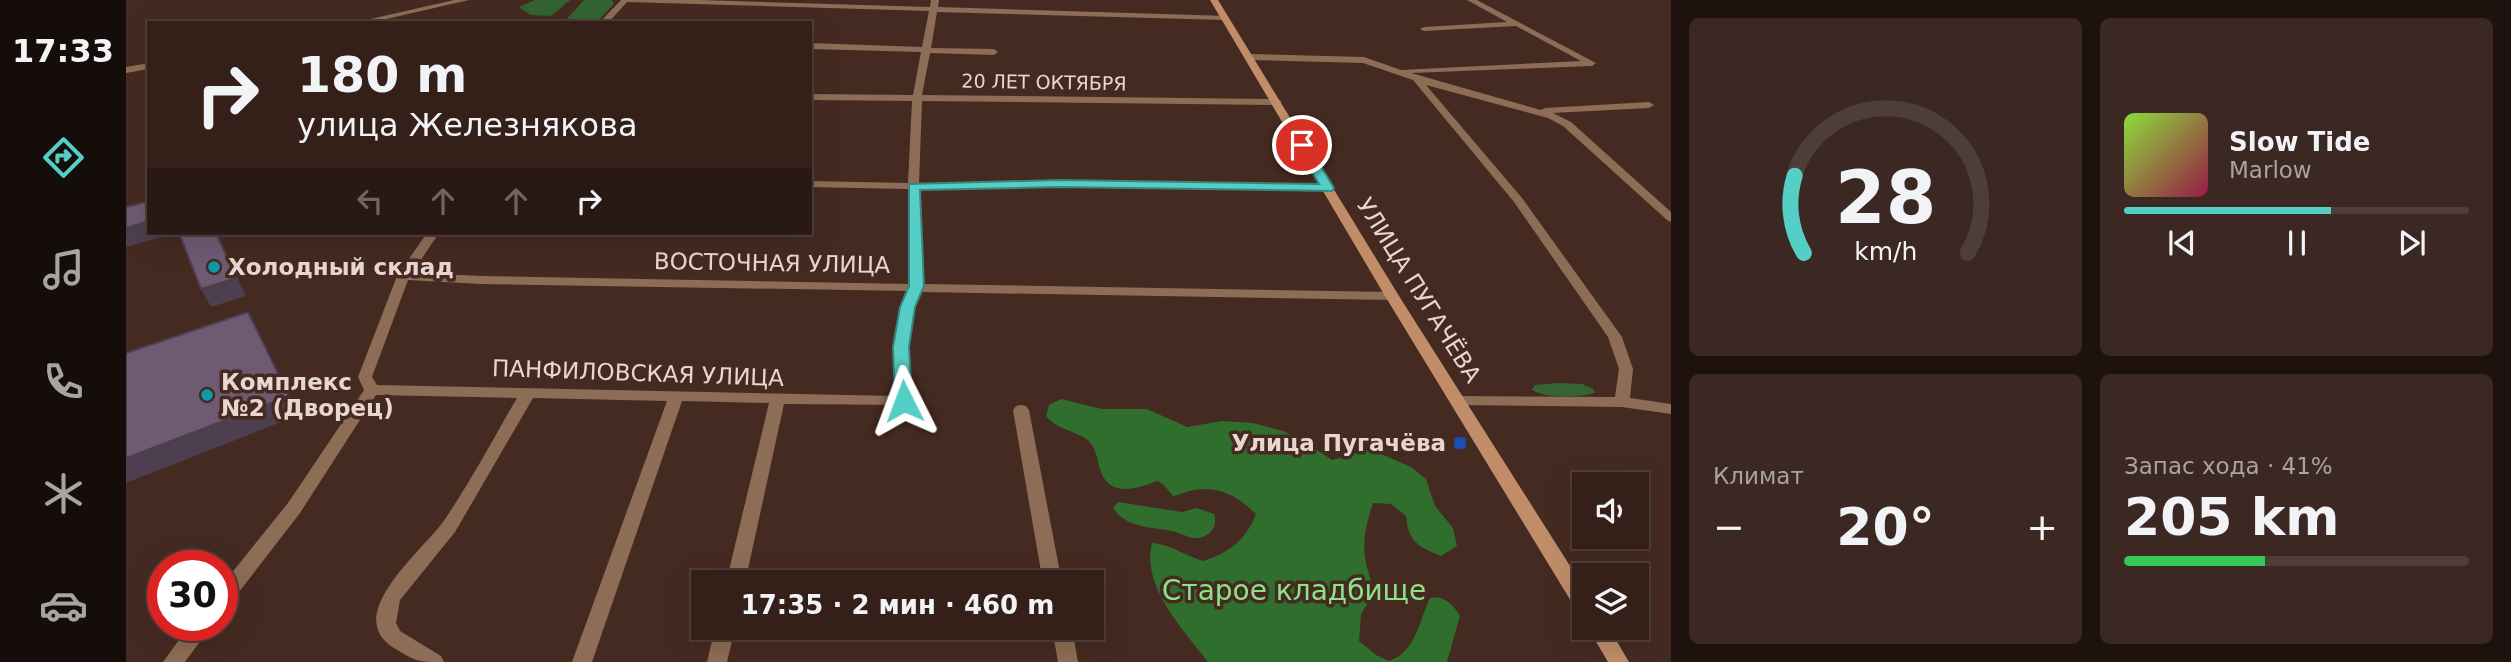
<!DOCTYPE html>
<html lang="ru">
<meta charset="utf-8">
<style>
:root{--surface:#342019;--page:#3c2822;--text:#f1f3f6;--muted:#a9a3a2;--line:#4e3e38;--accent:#55cec5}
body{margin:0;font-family:"DejaVu Sans",sans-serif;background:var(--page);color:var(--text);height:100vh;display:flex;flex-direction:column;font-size:26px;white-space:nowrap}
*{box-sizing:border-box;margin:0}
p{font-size:23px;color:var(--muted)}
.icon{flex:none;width:38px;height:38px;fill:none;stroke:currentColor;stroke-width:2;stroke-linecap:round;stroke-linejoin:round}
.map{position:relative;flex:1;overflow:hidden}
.panel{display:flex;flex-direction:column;gap:18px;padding:18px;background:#1d120e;width:840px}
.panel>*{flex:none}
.top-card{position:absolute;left:21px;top:21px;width:665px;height:214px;border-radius:0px;box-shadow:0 7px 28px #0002,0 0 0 2px var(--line);background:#342019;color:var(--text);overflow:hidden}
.fabs{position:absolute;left:1446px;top:472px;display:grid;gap:14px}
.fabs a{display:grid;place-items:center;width:77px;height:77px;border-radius:0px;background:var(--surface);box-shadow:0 7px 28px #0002,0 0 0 2px var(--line);font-size:35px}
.speed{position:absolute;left:21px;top:550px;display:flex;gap:14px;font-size:35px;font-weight:700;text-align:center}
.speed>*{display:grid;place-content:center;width:91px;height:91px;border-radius:50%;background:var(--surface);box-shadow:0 7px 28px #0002,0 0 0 2px var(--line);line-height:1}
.speed .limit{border:10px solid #d22;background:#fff;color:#111}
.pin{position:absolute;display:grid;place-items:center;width:60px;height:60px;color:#fff;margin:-30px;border:4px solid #fff;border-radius:50%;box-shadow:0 2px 7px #0007}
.me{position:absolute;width:77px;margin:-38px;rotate:357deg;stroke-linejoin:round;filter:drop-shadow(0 0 5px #0008)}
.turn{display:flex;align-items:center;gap:24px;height:147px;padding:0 35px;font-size:32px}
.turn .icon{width:91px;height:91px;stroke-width:2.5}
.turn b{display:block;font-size:49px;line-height:60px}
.lanes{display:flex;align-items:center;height:66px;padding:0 35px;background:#0003;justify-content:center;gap:35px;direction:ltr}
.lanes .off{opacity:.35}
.big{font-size:52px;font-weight:800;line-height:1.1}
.panel .tile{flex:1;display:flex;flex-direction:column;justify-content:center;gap:10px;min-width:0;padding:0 24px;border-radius:10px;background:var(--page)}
.panel .dial{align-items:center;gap:0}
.dial svg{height:182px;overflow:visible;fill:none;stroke:var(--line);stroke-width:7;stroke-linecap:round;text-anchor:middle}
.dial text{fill:var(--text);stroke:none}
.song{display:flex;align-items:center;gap:21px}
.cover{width:84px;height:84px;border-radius:10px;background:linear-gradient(135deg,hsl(90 70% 55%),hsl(340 70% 35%))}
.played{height:7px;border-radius:4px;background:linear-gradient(90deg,var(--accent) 60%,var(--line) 60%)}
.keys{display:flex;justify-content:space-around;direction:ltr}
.heat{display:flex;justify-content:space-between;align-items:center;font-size:38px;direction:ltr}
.charge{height:10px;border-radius:5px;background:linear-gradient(90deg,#34c759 41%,var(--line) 0)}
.panel .tiles{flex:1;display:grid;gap:18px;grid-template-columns:repeat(2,1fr)}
.trip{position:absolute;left:565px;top:570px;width:413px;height:70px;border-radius:0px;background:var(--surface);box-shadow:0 7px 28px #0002,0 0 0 2px var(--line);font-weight:800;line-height:70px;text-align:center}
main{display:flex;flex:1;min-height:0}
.tab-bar{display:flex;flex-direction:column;width:126px;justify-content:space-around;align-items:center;background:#150d0a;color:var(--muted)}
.tab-bar .icon{width:49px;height:49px}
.tab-bar .on{color:var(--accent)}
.tab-bar b{font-size:32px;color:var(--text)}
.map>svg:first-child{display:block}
.green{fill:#346431}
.forest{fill:#2f6e2c}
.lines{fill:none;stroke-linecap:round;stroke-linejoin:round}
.street{fill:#8d6d55;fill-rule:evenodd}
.secondary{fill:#c08d68;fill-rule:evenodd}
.shaded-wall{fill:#4d3f4f}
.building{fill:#6e5a71;stroke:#4d3f4f;stroke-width:2}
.route{fill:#55cec5;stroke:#378680;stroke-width:2}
.culture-dot{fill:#0f9aa8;stroke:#452a21;stroke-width:2.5}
.transit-dot{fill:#1a4fb4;stroke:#452a21;stroke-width:2.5}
.labels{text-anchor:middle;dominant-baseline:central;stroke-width:7;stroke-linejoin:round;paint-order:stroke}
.far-street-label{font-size:19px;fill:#e8d6d0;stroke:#452a21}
.street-label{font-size:23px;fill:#e8d6d0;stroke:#452a21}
.poi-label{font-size:23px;font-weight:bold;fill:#e8d6d0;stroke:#452a21;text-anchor:start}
.near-park-label{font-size:28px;fill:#8de287;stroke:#452a21}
</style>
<main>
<nav class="tab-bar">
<b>17:33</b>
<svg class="icon on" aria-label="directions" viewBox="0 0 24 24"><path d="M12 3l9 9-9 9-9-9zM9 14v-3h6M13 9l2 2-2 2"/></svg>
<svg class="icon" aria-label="music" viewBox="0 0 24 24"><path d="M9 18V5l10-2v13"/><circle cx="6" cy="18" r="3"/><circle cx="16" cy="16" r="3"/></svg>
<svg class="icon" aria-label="phone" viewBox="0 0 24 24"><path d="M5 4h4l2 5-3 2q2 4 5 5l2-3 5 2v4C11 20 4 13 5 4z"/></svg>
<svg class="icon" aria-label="climate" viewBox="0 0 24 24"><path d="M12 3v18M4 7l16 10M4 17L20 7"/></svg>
<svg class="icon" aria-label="car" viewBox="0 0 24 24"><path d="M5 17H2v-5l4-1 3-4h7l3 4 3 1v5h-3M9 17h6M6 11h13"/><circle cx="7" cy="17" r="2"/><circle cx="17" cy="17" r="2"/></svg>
</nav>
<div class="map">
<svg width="1545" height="662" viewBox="0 0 1545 662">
<rect width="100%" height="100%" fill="#452a21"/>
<!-- green -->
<path class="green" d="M409,0H444L425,16L405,15L393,7Z
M458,0H486L488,4L470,23H437Z
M1432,383L1456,384L1467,389L1469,393C1453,397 1420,399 1406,390L1409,385Z"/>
<!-- forest -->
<path class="forest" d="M935,399L976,409H1021L1061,427L1096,421L1127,423L1157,431L1176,440L1206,460L1244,449L1285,467L1300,479L1309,506L1327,528L1331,546L1315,556C1293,547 1282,542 1280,516L1265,504L1247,503C1235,540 1235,555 1249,591L1235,614L1233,641L1250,655L1263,661C1290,652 1293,621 1304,598C1318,595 1327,604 1334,616L1321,662H1082C1058,630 1015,587 1026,543C1043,544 1060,556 1077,561C1104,552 1119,541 1130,514C1111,495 1090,484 1063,491C1057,493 1053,495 1047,496L1037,484L1031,481C1008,490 981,498 973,466C971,457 969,447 963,441C949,430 931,430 920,416L923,405Z
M992,502L1056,512L1071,508L1088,514C1093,528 1081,539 1067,538C1060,537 1053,532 1046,531C1025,527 1000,528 987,508Z"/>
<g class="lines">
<!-- street -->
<path class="street" d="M328,0H343L243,23H227Z
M495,0H574L804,7L805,0H813L812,7L1102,16V20H1099L811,12L805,48L868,49L872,52L868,55L804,53L796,95L1151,99L1156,102L1151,105L796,101L793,183L933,181L1201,185L1207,188L1205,190L933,187L793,189L797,284L1266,292L1273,296L1266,300L795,292C779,326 783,364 785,401L782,405L658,404L619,583H600L643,403L556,401L466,662H446L541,401L407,398L329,532L274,600L270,623L274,631L315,656L318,662C291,662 291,662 268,648C215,616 296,551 317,522C344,483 367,439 391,398L250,395L174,513L103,605L96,607V585L162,503L238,390L232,377L271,276L301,233H313L286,273L355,276L784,284L782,189L684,187V181L782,183L786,101L684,100V94L787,95L795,52L684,49V43L796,47L803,11L501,2L482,23H473ZM282,280L355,284L782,291C766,324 768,360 769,396L251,385L246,377Z
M1341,0H1351L1470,63L1466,66L1285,73L1415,110L1419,108L1523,102L1528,105L1523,108L1427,113L1445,122L1545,212V222L1541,220L1437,126L1422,118L1300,85L1396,198L1496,337L1507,369L1504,398L1545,404V414L1496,407L1328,405L1325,401L1328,397L1333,396L1489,397L1493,369L1482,337L1388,202L1287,80L1237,63L1123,60L1119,57L1123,54L1238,57L1275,70L1455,61L1390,26L1298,31L1294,29L1298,27L1381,22Z
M23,63V69L0,73V67Z
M895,405L900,406L903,410L936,583H917L887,410L890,406Z
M64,625H86L59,662H37Z
M589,628H609L601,662H581Z
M926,628H946L952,662H932Z"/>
<!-- secondary -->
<path class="secondary" d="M1084,0H1092L1273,296L1458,588V613L1451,611L1259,296Z
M1462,628H1483L1503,662H1482Z"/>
</g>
<!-- shaded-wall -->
<path class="shaded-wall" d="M23,221V233H51L0,247V228Z
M90,233L120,296L85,307L75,289Z
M122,312L173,415L0,483V458Z"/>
<!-- building -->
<path class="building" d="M23,201V221L0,228V207Z
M53,233H90L111,278L75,289Z
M122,312L163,396L0,458V353Z"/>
<!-- route -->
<path class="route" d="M1176,142L1182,145L1208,188L1206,191L933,187L794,190L798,286L789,307L783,347L786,401L778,407L771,405L769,401L767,347L774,307L783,286V184L933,180L1193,184L1170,145Z"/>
<!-- markers -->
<g class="culture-dot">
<circle cx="88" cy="267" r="7"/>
<circle cx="81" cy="395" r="7"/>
</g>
<rect class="transit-dot" x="1327" y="436" width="14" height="14" rx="3.5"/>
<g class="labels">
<!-- far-street labels -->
<g class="far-street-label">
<text transform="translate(918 82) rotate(1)">20 ЛЕТ ОКТЯБРЯ</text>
</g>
<!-- street labels -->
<g class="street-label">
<text transform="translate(646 263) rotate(1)">ВОСТОЧНАЯ УЛИЦА</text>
<text transform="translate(1293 290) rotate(58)">УЛИЦА ПУГАЧЁВА</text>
<text transform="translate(512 373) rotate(2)">ПАНФИЛОВСКАЯ УЛИЦА</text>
</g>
<!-- poi labels -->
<g class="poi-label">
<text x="102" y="267">Холодный склад</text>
<text x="95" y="382">Комплекс<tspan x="95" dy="26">№2 (Дворец)</tspan></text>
<text x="1320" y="443" text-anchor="end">Улица Пугачёва</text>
</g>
<!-- near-park labels -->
<g class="near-park-label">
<text x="1168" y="590">Старое кладбище</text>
</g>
</g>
</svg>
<div class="fabs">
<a><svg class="icon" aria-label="sound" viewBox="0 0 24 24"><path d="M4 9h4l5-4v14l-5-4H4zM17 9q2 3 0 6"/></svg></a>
<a><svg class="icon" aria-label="layers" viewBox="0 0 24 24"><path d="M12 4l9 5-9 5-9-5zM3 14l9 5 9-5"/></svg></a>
</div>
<div class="speed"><div class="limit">30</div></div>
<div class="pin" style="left:1176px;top:145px;background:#d93025"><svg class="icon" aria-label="arrive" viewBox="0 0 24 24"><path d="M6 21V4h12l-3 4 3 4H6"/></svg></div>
<svg class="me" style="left:778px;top:401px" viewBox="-20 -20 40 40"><path d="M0-17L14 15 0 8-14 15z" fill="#55cec5" stroke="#fff" stroke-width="4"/></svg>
<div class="trip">17:35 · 2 мин · 460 m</div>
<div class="top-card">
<div class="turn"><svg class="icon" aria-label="right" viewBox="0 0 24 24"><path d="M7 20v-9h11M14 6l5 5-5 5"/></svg><div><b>180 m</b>улица Железнякова</div></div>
<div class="lanes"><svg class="icon off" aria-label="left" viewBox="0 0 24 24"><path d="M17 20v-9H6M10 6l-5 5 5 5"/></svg><svg class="icon off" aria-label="ahead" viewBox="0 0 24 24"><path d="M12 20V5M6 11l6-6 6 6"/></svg><svg class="icon off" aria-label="ahead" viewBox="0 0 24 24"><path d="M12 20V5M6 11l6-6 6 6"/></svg><svg class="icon" aria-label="right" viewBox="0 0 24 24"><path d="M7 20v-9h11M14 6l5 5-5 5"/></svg></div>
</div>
</div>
<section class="panel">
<div class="tiles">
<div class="tile dial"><svg viewBox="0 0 100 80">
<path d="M14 69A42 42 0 1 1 86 69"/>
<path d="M14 69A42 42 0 0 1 10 35" stroke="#55cec5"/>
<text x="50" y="56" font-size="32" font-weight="700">28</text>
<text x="50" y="72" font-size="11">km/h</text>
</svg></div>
<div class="tile">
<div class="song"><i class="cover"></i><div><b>Slow Tide</b><p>Marlow</p></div></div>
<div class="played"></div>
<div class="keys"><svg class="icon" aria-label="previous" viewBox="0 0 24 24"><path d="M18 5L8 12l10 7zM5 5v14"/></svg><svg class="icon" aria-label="pause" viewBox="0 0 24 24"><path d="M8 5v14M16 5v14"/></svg><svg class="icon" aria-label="next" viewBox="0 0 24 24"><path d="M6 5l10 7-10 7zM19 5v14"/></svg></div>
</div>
<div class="tile"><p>Климат</p>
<div class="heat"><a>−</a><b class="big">20°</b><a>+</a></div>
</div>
<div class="tile"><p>Запас хода · 41%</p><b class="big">205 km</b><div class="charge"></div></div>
</div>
</section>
</main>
